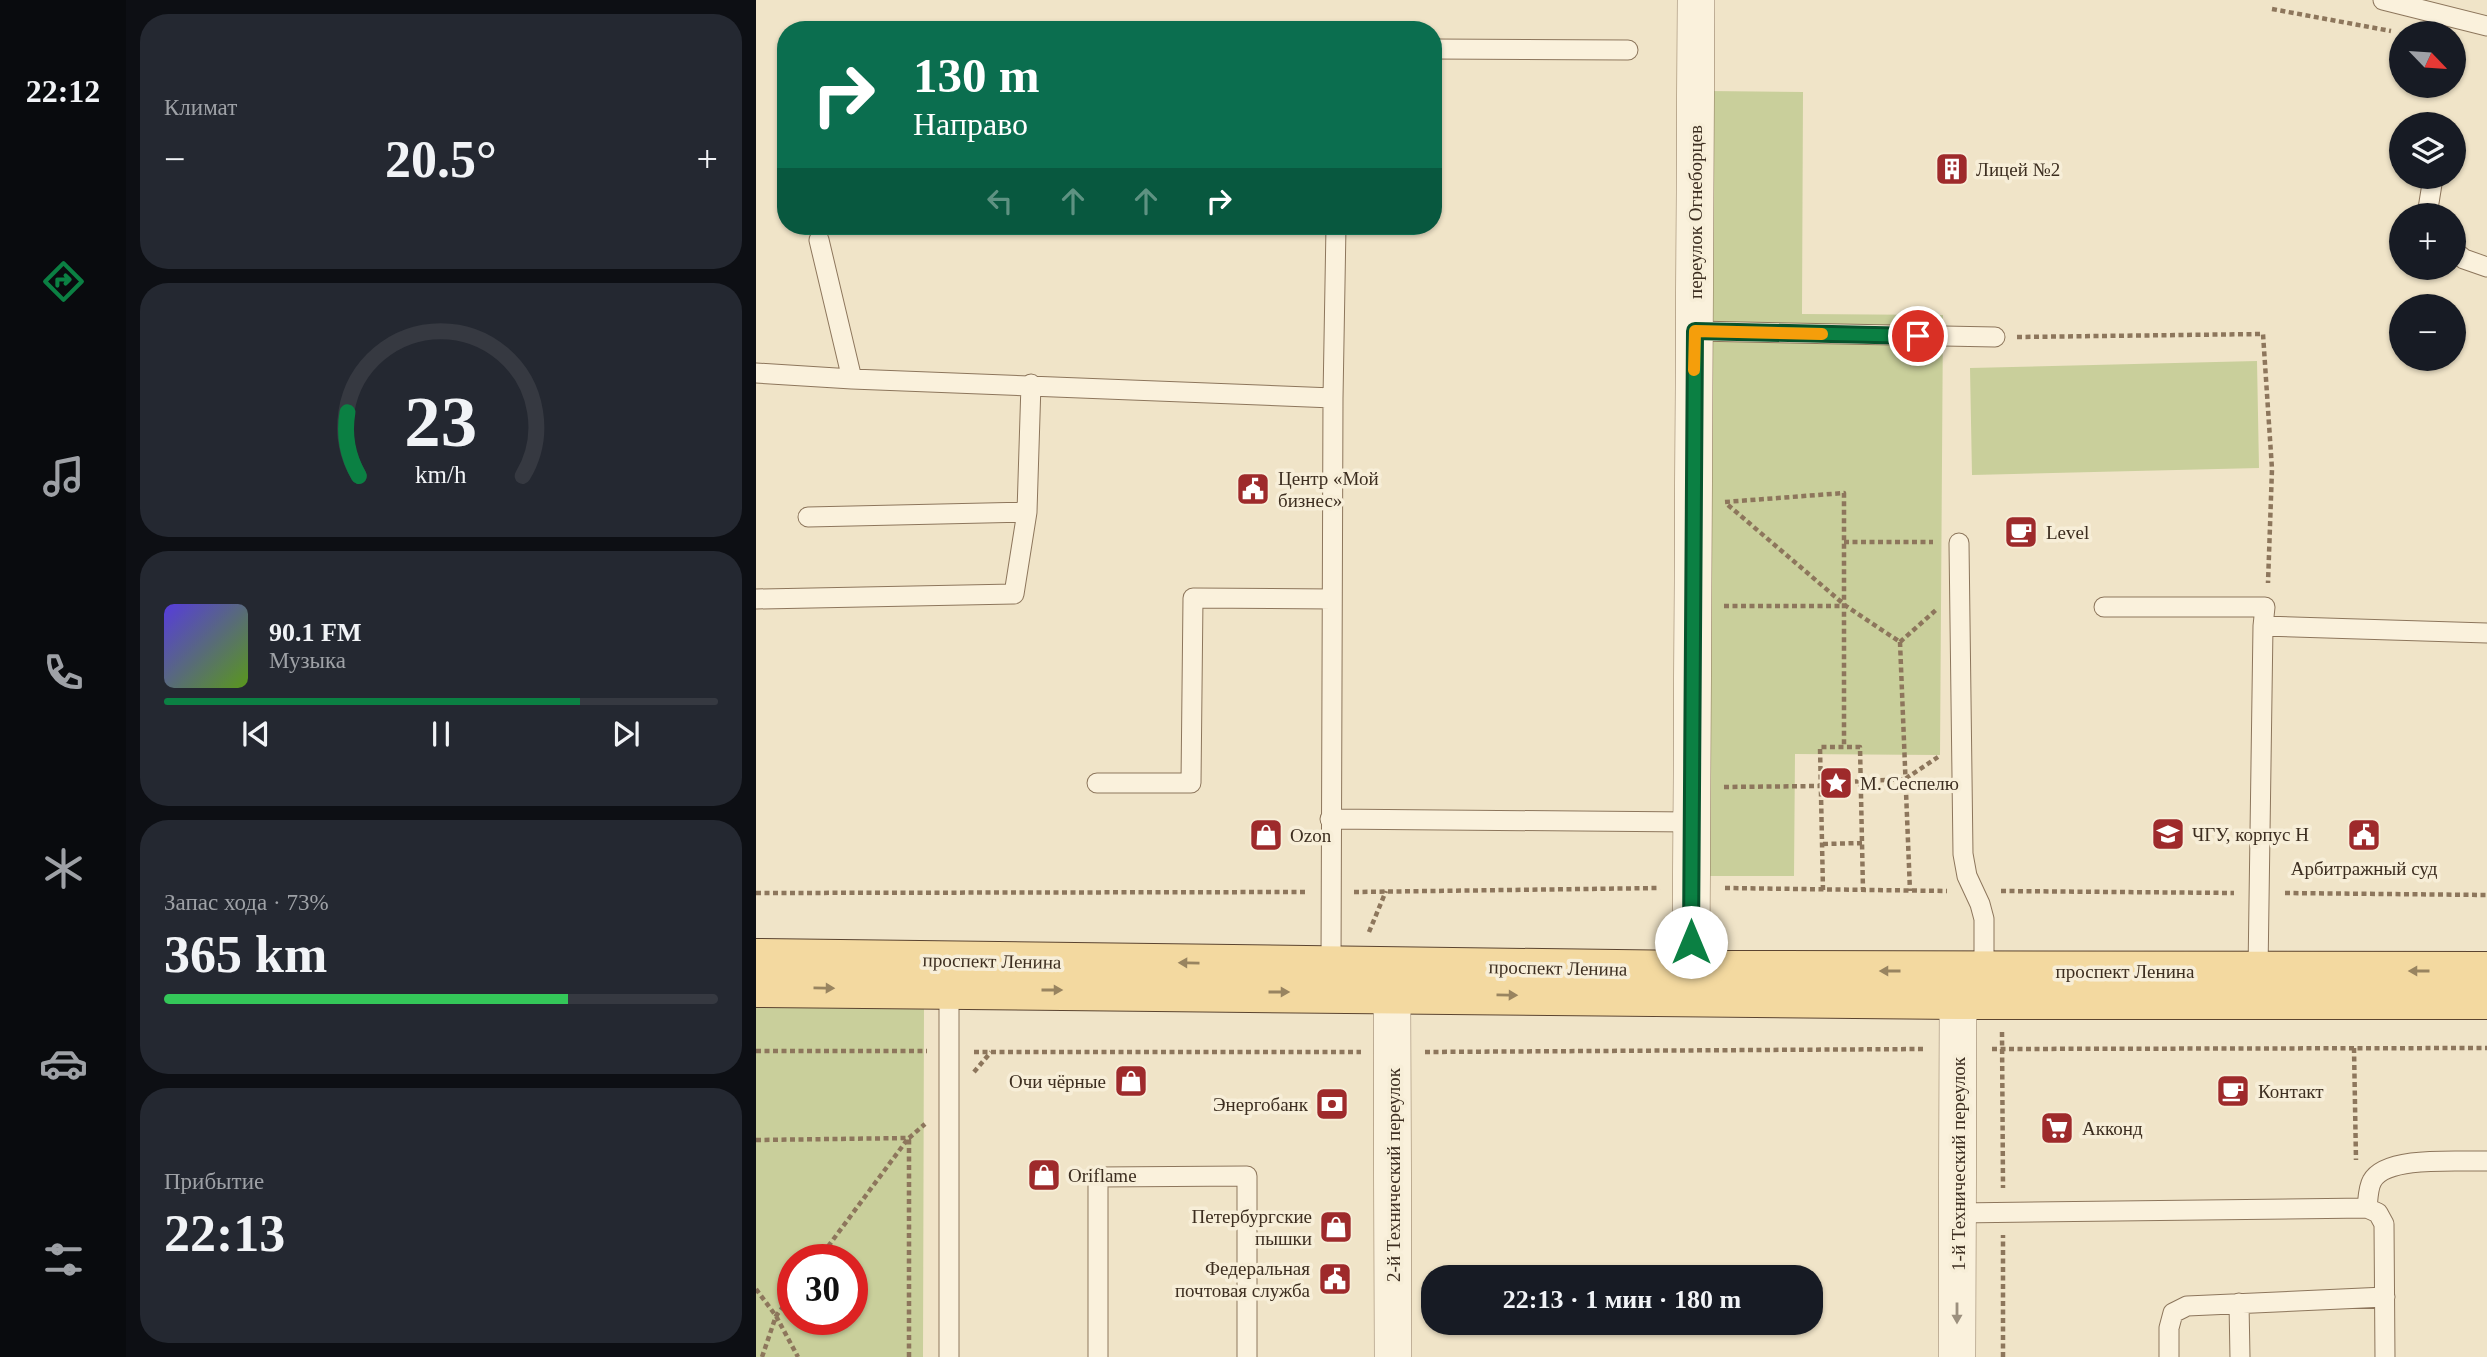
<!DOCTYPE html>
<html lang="ru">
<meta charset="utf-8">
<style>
:root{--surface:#171b24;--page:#242831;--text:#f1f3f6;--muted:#9ea1a6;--line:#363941;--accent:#0b8043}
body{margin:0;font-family:Georgia,serif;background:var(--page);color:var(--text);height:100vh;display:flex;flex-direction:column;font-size:26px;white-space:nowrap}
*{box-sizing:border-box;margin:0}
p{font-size:23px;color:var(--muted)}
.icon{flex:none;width:38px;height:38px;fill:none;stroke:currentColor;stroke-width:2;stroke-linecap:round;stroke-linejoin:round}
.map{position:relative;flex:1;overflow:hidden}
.details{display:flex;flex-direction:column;gap:14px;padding:14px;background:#0d0f14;width:630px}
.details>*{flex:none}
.banner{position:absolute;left:21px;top:21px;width:665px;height:214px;border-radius:28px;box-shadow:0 2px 5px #0004;background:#0b6e4f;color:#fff;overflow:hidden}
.needle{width:46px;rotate:115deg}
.fabs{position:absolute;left:1633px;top:21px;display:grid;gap:14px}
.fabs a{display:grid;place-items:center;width:77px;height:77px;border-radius:50%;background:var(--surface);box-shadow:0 2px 5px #0004;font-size:35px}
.speed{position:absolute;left:21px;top:1244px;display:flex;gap:14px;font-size:35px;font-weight:700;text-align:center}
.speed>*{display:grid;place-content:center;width:91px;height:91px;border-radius:50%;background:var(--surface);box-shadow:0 2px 5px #0004;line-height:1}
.speed .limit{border:10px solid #d22;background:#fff;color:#111}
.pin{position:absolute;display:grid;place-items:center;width:60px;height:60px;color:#fff;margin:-30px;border:4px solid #fff;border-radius:50%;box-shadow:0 2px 7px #0007}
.me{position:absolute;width:77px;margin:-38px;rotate:0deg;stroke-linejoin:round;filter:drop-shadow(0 0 5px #0008)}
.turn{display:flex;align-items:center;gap:24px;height:147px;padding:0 21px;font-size:32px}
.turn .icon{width:91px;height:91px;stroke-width:2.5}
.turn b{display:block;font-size:49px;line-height:60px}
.lanes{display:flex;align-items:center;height:66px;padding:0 21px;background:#0003;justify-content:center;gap:35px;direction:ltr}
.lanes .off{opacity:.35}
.big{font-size:52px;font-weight:700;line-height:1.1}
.details .widget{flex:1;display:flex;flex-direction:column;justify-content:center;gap:10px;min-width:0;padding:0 24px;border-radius:28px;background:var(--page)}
.details .dial{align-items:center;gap:0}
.dial svg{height:182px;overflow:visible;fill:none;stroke:var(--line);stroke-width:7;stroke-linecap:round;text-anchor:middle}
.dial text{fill:var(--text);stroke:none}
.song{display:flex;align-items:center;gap:21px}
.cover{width:84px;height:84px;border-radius:10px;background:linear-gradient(135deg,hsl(250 70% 55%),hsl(90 70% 35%))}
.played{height:7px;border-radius:4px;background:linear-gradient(90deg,var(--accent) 75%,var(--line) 75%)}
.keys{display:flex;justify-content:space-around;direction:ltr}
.heat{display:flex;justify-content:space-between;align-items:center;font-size:38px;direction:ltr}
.charge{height:10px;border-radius:5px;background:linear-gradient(90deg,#34c759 73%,var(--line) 0)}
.trip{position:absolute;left:665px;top:1265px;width:402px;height:70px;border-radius:28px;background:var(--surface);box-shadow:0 2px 5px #0004;font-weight:700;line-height:70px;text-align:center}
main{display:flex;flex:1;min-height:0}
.menu{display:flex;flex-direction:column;width:126px;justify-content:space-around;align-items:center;background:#090b0e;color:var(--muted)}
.menu .icon{width:49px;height:49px}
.menu .selected{color:var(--accent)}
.menu b{font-size:32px;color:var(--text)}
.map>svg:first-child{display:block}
.green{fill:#c9cf9b;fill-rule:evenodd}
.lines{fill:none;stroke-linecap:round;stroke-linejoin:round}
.service-casing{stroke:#8d765c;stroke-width:21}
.minor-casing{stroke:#8d765c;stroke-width:38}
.primary-casing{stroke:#5b4430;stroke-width:40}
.path{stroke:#8d765c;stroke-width:4.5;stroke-dasharray:5 3.5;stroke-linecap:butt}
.service{stroke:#faf1dc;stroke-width:19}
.minor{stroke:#faf1dc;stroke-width:37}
.primary{stroke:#f3d9a0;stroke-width:38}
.oneway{fill:#988460}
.oneway2{fill:#9c907e}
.route-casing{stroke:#07532c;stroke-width:18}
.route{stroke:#0b8043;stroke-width:12}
.slow{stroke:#f59e0b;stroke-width:12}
.labels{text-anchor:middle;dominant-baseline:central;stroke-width:7;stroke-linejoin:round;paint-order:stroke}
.poi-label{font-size:19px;fill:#3d2e20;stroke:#f7eed8;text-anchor:start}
.street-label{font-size:19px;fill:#3d2e20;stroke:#f7eed8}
</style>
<main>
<nav class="menu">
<b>22:12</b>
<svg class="icon selected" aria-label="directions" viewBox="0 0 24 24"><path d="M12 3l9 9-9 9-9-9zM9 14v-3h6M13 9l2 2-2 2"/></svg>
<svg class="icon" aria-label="music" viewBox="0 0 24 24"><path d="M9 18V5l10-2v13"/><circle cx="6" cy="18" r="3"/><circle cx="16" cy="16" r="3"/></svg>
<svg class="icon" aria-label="phone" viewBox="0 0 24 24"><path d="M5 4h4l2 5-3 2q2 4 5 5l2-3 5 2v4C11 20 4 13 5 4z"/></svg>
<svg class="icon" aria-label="climate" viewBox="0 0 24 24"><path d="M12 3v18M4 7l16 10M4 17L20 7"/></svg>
<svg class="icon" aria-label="car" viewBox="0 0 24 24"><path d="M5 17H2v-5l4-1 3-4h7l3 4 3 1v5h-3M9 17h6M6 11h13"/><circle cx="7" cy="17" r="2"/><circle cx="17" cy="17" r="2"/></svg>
<svg class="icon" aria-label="filters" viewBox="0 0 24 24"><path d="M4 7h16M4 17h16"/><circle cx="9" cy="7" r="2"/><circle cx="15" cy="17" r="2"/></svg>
</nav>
<section class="details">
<div class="widget"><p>Климат</p>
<div class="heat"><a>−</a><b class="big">20.5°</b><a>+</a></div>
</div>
<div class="widget dial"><svg viewBox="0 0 100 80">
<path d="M14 69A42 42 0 1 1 86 69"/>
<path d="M14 69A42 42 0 0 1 9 41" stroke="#0b8043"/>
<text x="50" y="56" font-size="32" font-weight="700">23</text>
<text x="50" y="72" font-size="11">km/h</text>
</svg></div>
<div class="widget">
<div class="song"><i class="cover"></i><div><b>90.1 FM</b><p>Музыка</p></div></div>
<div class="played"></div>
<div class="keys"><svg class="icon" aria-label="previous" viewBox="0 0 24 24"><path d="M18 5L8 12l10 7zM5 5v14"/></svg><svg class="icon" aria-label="pause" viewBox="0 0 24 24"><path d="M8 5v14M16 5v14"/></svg><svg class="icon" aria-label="next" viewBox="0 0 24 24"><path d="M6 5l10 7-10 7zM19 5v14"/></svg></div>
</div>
<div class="widget"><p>Запас хода · 73%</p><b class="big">365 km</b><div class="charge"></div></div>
<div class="widget"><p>Прибытие</p><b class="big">22:13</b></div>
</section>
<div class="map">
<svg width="1731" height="1357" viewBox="0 0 1731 1357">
<rect width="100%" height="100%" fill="#f0e4c8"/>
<!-- green -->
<path class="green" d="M951,91L1047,92L1046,314L1187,315L1184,755L1039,754L1038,876H947Z
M1501,361L1503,468L1216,475L1214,368Z
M0,1004L168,1006L167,1357H0ZM37,1260H96V1320H37Z"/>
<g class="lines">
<defs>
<path id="service" d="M1627,0L1731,26
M677,49L872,50
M1671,215L1676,184
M63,240L96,379
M1698,251L1708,259L1731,267
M939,331L1239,337
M0,373L96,379L577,398L575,965
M577,398L580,226
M52,517L271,512L275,384
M1203,543L1207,854L1211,876L1224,904L1228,919V971
M0,599L258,594L271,512
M1348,607H1509L1507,626L1502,971
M1507,626L1731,633
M341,783H435L437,598L576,599
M574,819L935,822
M1611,1208C1612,1200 1612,1188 1616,1181C1630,1155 1704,1162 1731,1161
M1202,1213L1611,1208L1622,1213L1628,1224L1629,1357
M1483,1303L1484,1357
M193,1357V990
M342,1357V1177L491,1176V1357
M1413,1357V1328L1417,1313L1431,1306L1629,1297"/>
<path id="minor" d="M935,970L940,0
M636,993L637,1357
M1201,1357L1202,1000"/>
<path id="primary" d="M0,958L935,970L1731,971
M0,988L1202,1000H1731"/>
</defs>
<!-- service casing -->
<use href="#service" class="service-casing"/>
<!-- minor casing -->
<use href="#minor" class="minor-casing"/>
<!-- primary casing -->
<use href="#primary" class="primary-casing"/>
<!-- path -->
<path class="path" d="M1516,9L1635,31
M1261,337L1507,334L1516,469L1512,583
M969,502L1088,493V747
M972,505L1090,606L1144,642
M1088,542H1177
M968,606H1089
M1144,642L1154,891
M1144,642L1180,610
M1065,783L1149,779L1182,757
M968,787L1065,786
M1067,844L1107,843
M969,888L1191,891
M1067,890L1064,747H1104L1107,890
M1245,891L1478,893
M598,892L904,888
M0,893L552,892
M1529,893L1731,895
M613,932L630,891
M1246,1032L1247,1188
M1598,1048L1600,1160
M1236,1049L1731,1048
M0,1051H171
M218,1052H605
M669,1052L1168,1049
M218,1072L235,1052
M0,1140L153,1138L169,1124
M62,1260L151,1140
M0,1289L20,1316L42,1357
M6,1357L20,1316L37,1294
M153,1357V1138
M1247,1357V1235"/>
<!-- service -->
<use href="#service" class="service"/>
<!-- minor -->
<use href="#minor" class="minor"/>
<!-- primary -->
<use href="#primary" class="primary"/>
</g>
<!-- one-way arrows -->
<defs><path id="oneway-solid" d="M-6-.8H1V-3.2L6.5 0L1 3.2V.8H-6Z" transform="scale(1.75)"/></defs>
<g class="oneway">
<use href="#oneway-solid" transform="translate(433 963) rotate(-179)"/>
<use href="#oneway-solid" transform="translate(1134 971) rotate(-180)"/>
<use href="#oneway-solid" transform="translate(1663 971) rotate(-180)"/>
<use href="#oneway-solid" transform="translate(68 988) rotate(1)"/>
<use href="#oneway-solid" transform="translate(296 990)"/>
<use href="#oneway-solid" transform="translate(523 992)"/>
<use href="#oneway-solid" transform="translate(751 995) rotate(1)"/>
</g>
<use class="oneway2" href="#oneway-solid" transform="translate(1201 1313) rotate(90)"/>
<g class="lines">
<defs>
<path id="route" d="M935,942L939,331L1162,336"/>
</defs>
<!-- route casing -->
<use href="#route" class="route-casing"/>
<!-- route -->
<use href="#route" class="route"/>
<!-- slow -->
<path class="slow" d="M938,370L939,331L1066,334"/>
</g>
<!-- icons -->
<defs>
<symbol id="building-square" viewBox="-11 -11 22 22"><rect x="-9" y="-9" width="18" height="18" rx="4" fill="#9e2a2b" stroke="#f7eed8"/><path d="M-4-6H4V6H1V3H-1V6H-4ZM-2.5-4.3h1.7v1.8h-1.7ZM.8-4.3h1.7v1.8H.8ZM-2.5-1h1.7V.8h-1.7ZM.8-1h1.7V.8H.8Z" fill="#fff"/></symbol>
<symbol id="civic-square" viewBox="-11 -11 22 22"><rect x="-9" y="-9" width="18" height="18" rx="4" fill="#9e2a2b" stroke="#f7eed8"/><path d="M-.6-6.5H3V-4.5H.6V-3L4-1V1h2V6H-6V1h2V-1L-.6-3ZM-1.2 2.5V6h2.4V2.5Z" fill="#fff"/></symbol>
<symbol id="cafe-square" viewBox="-11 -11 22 22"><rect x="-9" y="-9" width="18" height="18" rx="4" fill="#9e2a2b" stroke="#f7eed8"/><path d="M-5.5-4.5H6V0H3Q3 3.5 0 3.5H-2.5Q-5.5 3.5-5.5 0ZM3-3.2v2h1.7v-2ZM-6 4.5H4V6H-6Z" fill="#fff"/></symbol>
<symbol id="sight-square" viewBox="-11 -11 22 22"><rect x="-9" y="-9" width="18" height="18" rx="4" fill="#9e2a2b" stroke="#f7eed8"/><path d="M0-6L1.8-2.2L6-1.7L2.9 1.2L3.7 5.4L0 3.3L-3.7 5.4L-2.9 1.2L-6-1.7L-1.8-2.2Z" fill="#fff"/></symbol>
<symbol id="university-square" viewBox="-11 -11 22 22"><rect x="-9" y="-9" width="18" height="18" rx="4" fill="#9e2a2b" stroke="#f7eed8"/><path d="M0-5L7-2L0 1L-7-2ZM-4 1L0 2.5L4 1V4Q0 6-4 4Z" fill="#fff"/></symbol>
<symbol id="shop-square" viewBox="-11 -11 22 22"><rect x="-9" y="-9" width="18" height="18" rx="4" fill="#9e2a2b" stroke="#f7eed8"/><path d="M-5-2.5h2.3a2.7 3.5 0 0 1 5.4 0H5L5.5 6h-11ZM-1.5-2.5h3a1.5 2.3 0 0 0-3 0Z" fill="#fff"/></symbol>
<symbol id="bank-square" viewBox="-11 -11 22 22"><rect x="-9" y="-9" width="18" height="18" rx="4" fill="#9e2a2b" stroke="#f7eed8"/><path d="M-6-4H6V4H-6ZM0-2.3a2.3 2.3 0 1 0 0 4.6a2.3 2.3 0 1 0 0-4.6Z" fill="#fff"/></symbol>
<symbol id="supermarket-square" viewBox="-11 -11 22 22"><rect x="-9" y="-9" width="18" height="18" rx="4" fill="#9e2a2b" stroke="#f7eed8"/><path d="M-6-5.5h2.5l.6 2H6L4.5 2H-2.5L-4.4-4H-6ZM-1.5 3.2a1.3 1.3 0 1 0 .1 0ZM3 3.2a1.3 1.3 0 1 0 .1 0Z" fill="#fff"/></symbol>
</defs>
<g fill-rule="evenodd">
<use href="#building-square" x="1177" y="150" width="38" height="38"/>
<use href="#civic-square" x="478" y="470" width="38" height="38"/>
<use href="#cafe-square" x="1246" y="513" width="38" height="38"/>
<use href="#sight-square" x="1061" y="764" width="38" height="38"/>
<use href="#university-square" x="1393" y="815" width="38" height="38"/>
<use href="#shop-square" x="491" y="816" width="38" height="38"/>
<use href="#civic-square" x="1589" y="816" width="38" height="38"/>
<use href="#shop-square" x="356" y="1062" width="38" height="38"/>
<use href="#cafe-square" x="1458" y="1072" width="38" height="38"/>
<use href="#bank-square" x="557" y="1085" width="38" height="38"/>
<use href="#supermarket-square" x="1282" y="1109" width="38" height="38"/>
<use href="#shop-square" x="269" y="1156" width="38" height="38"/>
<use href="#shop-square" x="561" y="1208" width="38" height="38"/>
<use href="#civic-square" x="560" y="1260" width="38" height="38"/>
</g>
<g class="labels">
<!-- poi labels -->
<g class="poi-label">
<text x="1220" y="169">Лицей №2</text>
<text x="522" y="478">Центр «Мой<tspan x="522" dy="22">бизнес»</tspan></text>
<text x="1290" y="532">Level</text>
<text x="1104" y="783">М. Сеспелю</text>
<text x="1436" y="834">ЧГУ, корпус Н</text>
<text x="534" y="835">Ozon</text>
<text x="1608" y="868" text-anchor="middle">Арбитражный суд</text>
<text x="350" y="1081" text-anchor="end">Очи чёрные</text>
<text x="1502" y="1091">Контакт</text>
<text x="552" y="1104" text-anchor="end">Энергобанк</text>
<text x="1326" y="1128">Акконд</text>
<text x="312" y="1175">Oriflame</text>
<text x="556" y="1216" text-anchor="end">Петербургские<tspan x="556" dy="22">пышки</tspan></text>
<text x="554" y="1268" text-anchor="end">Федеральная<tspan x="554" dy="22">почтовая служба</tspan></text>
</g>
<!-- street labels -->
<g class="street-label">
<text transform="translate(939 212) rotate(-90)">переулок Огнеборцев</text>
<text transform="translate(236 961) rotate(1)">проспект Ленина</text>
<text transform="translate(802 968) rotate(1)">проспект Ленина</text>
<text x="1369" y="971">проспект Ленина</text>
<text transform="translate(1202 1164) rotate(-90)">1-й Технический переулок</text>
<text transform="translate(637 1175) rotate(-90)">2-й Технический переулок</text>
</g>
</g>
</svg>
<div class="fabs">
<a><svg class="needle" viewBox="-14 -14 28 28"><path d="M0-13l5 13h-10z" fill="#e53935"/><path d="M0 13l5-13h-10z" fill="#9ea1a6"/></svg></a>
<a><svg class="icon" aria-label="layers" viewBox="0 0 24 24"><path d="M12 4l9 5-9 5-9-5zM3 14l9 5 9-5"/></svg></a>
<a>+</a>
<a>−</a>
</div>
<div class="speed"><div class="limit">30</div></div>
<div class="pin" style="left:1162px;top:336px;background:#d93025"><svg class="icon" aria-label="arrive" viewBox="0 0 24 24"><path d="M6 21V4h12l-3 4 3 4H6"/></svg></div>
<svg class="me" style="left:935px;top:942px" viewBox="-20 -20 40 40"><circle r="19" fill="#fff"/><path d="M0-13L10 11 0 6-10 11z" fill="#0b8043"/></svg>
<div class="trip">22:13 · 1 мин · 180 m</div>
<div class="banner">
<div class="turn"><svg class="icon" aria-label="right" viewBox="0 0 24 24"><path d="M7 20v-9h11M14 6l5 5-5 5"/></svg><div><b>130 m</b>Направо</div></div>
<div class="lanes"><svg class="icon off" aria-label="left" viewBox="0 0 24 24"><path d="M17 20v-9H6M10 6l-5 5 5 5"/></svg><svg class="icon off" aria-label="ahead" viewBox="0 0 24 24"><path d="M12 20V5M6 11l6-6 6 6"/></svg><svg class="icon off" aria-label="ahead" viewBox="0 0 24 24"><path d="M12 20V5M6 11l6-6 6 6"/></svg><svg class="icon" aria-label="right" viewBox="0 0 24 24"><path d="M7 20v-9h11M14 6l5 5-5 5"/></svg></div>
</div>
</div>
</main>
